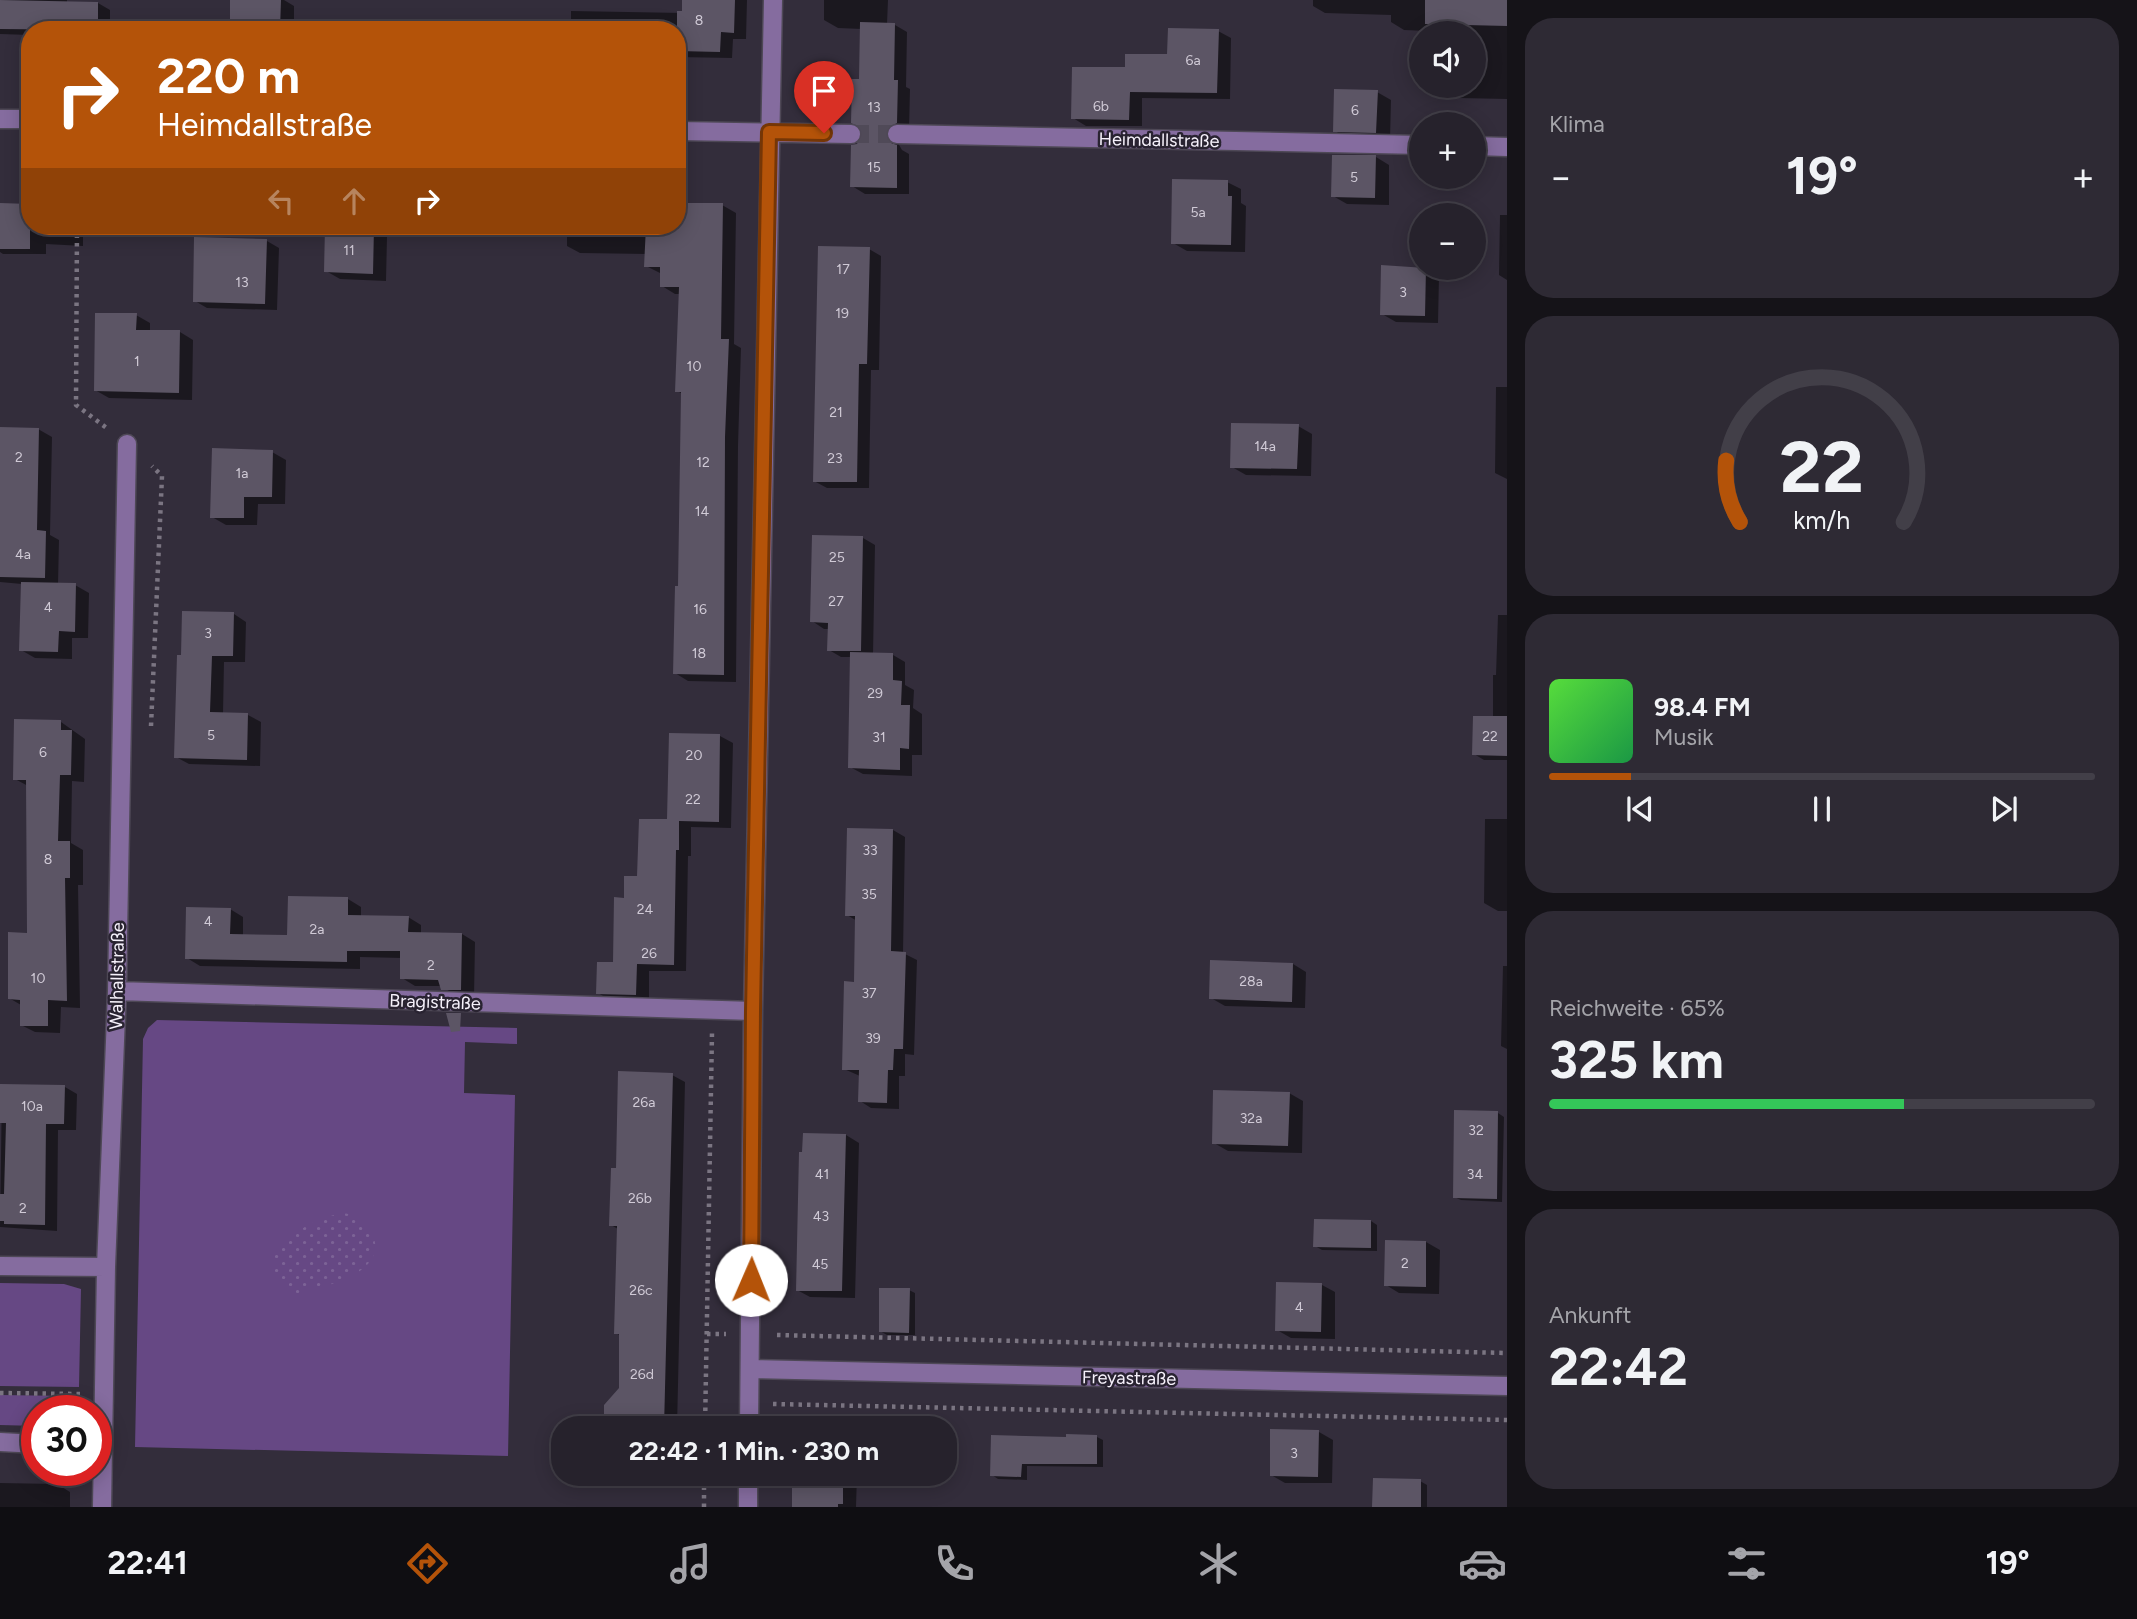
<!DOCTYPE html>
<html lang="de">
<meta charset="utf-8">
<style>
:root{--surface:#26222c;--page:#2e2a34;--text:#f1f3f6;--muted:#a4a4a9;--line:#423f48;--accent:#b45309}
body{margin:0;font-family:Figtree,sans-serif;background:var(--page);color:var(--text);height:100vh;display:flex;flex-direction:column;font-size:26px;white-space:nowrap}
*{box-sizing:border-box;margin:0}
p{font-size:23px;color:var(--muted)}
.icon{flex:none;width:38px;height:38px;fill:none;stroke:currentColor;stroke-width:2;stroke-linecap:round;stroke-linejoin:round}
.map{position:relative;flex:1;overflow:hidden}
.details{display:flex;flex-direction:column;gap:18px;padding:18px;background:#151318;width:630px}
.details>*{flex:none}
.banner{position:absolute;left:21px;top:21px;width:665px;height:214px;border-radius:28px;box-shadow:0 4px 18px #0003,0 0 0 2px var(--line);background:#b45309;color:#fff;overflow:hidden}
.tools{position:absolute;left:1409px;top:21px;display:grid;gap:14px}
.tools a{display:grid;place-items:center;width:77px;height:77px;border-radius:50%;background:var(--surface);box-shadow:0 4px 18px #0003,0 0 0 2px var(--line);font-size:35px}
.speed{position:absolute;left:21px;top:1395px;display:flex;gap:14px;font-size:35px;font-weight:700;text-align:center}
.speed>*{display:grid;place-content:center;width:91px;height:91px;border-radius:50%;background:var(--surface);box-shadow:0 4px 18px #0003,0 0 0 2px var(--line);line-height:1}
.speed .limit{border:10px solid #d22;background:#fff;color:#111}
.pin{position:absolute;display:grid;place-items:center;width:60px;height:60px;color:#fff;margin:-72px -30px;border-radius:50% 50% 50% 0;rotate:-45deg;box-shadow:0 0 7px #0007}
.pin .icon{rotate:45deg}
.me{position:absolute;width:77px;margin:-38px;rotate:1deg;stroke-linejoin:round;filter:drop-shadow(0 0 5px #0008)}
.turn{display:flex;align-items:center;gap:24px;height:147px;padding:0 21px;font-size:32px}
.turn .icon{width:91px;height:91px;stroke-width:2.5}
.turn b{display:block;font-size:49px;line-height:60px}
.lanes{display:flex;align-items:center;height:66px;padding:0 21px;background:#0003;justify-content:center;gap:35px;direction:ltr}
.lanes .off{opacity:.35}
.big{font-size:52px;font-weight:700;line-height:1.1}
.details .tile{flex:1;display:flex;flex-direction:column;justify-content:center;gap:10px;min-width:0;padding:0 24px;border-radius:28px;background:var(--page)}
.details .dial{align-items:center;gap:0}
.dial svg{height:182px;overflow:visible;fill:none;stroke:var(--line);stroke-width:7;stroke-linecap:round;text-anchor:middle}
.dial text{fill:var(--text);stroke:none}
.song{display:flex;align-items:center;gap:21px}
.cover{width:84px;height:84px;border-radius:10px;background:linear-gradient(135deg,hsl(110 70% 55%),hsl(140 70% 35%))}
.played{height:7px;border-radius:4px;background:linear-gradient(90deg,var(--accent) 15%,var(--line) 15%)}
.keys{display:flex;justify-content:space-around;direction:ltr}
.heat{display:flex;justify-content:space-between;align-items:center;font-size:38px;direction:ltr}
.charge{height:10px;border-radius:5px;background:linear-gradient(90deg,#34c759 65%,var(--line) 0)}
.trip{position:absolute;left:551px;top:1416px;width:406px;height:70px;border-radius:28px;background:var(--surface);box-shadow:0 4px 18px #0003,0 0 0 2px var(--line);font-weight:700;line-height:70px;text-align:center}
.tab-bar{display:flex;height:112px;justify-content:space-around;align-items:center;background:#0f0e12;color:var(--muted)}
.tab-bar .icon{width:49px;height:49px}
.tab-bar .active{color:var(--accent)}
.tab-bar b{font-size:32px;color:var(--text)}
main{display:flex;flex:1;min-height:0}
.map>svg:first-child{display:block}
.grass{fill:#664884}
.park{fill:url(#park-dots)}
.shadow{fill:#0007}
.building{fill:#5c5565}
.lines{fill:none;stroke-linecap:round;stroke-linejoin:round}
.minor-tunnel{stroke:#504a58;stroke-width:18;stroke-dasharray:18 9;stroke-linecap:butt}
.minor-casing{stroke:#4e4856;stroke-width:21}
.path{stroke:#7b7582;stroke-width:4.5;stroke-dasharray:3.5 5;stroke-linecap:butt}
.minor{stroke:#856c9f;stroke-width:18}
.route-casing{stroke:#753606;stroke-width:18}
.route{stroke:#b45309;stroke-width:12}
.labels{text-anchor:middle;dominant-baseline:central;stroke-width:5;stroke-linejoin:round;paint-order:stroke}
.number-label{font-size:14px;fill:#d0cad6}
.street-label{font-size:18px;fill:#f6f1fb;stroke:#292331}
</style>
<main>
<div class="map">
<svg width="1507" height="1507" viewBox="0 0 1507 1507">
<defs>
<pattern id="park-dots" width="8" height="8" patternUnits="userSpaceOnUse" patternTransform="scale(1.75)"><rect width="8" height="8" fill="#664884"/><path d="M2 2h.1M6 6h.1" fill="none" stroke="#7c6396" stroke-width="1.8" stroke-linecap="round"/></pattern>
</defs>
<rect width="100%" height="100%" fill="#332d3b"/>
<!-- grass -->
<path class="grass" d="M157,1020L517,1028V1044L465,1042L464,1093L515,1095L508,1456L135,1447L143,1039L148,1028Z
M0,1283L64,1284L81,1289L79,1387L0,1386Z
M0,1395L70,1396L73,1401V1410H37V1426L0,1425Z"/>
<!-- park -->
<path class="park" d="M344,1213C355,1215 365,1221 371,1231C394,1275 319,1287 292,1295C277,1287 270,1267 272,1250C292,1233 317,1217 344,1213Z"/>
<!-- shadow -->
<path class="shadow" d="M0,0H67V3H98L110,10V30H30V35L0,34Z
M232,0H284L294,6V30H231Z
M684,0H747L746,39H733L732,58L677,57V30H571V11L684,13Z
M824,0H888L887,24L895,25L907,32L906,87L910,89L909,130L898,143L902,150L909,154V194H865L852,186L858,145L864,135L861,81L862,29L838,28L824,20Z
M1313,0H1507V99L1459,98L1447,91V86H1474V33L1404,30L1391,22V15L1325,13L1313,6Z
M1218,31L1231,38L1230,99L1142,98V126H1086L1073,118L1127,69L1169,56Z
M1377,92L1391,100L1390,140L1348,139L1335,131Z
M1376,157L1389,165V205L1347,204L1333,196Z
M1227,182L1241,189V203L1246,206L1245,252L1187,251L1173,243Z
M0,205L30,226H83V246L46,244V254H3L0,252Z
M722,205L736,213L734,344L741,348L738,446L736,682L688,681L675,673L679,588L683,394L677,391L681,294H675L662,286V274L646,266L647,254L580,253L567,246V226H677Z
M1500,215H1507V280L1499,275Z
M374,229L387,237L386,281L340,279L326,271Z
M267,241L279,248L277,310L207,308L195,301Z
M869,249L881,256L879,370H871L869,488H827L814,481Z
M1383,267L1425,268L1439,276L1438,323L1396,322L1382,314Z
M136,315L150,323V332H180L193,340L192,400L109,398L95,390Z
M1496,387H1507V479L1495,473Z
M1298,426L1312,434L1311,476L1246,475L1232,467Z
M0,429H38L52,437L50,535L59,540L58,585H75L89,593L88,638H72V659L35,658L21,650L22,584L0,582Z
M272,452L286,460L285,504H258L257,525H226L212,517Z
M863,538L875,545L873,655H893L905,662V685L914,690L913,708L922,714V755H912V776L863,774L850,767L852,657H841L829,650V629H824L812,621Z
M234,614L246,622L245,662H224L223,714L248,715L261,722L260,766L189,764L176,757L183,657Z
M1498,615H1507V760H1484L1474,754L1493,718V675H1496Z
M61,722L85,739L84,782L72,781L71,843L83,850V885H78L80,1008L61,1007L60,1033L35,1032L21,1025V1005L9,998L28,934V786L15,779Z
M720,736L733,743L731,828L691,827V856H688L686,971H649V1001L610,1000L598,993L615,964L626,899Z
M1485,819H1507V911H1498L1484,903Z
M849,830H893L905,837L903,953L917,960L914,1055L905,1054V1076H899V1109L871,1108L860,1101V1076L844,1069L856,984L857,921L847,915Z
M348,899L361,907V917H408L421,925V934H462L475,942L474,997L456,996L442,986H415L402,978V958L360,957V969L200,966L187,958L230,909L243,917V936L288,937Z
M1293,964L1306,972L1305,1008L1225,1006L1211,998Z
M1503,966H1507V1049L1501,1046Z
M672,1075L685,1082L677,1428H618L615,1426L620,1389L621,1336L616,1333L618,1229L611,1225L617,1169Z
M2,1086L65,1087L77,1094L76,1130H58L57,1231L0,1227Z
M1289,1093L1303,1101L1302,1153L1228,1151L1214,1143Z
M1498,1113L1504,1117L1502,1202L1461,1200L1454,1197Z
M846,1135L859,1143L855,1298L810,1297L797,1290Z
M1371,1221L1377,1225V1251L1322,1250L1315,1246Z
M1426,1242L1440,1250L1439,1294L1399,1293L1386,1285Z
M1322,1285L1335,1292V1339L1291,1338L1277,1330Z
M909,1290L915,1293V1335H887L880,1331Z
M1319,1432L1333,1440L1332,1483H1285L1271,1475Z
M1097,1437L1103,1440V1467L1027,1466V1480L998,1479L992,1475L1068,1439Z
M794,1474H857L856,1507H794Z
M1420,1481L1427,1485V1507H1374Z
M0,1483L57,1484L70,1492V1507H0Z"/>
<!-- building -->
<path class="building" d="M0,0L98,2V30L0,29Z
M230,0H281L280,30H230Z
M682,0H735L734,33L721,32L720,52L677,51V11H682Z
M1425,0H1507V26L1425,24Z
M860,22L895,23L894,80H898L897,123L888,128L886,134L891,143L897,145V188L850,187L851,145L857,144L862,135L861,128L851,123L852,79H859Z
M1168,28L1219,29L1217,93L1130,92L1129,120L1071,119L1072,67H1125V54H1167Z
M1334,89L1378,90L1376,133L1333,132Z
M1332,155H1376L1375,198L1331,197Z
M1172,179L1228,180V196H1232L1231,245L1171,244Z
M0,203L30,204V249H0Z
M677,203H723L721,339H729L725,437L724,675L673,674L675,586H678L681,392H675L679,287H660V267H644L646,226H677Z
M325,226L374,227L373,274L324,272Z
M194,237L267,239L265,304L193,302Z
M818,246L870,247L867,364H859L857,482H813Z
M1381,265L1426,268L1425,316L1380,315Z
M95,313H137L136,330H180L179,393L94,391Z
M1231,423L1299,424L1297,469L1230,468Z
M0,427L39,428L37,530L46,531L45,578L0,577Z
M212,448L273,450L272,497H244V518H210Z
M812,535L863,536L861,651H827L828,623L810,622Z
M21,582L76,583L75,632L59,631L58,652L19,651Z
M182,611L234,612L233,656H212L210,712L248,713L247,760L174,758L177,655H181Z
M850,652L893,653V680L902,681L901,705H910L909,749L900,748V770L848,768Z
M1473,716H1507V756L1472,755Z
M14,719L61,720V730H72L71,775H60L58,841H70V878H65L67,1001L48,1000V1026H20V1000L8,999V932L27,933L26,780H13Z
M669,733L720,734L719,822L679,821V850H676L674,965L637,964L636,995L596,994L597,962H613L614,897L624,898V876H637L639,819H667Z
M847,828L893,829L891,951L906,952L903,1049H894L893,1070H888L887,1103L858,1102L859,1070H842L844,981L854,982L855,916H845Z
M288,896L348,897V915L409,916L408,932L462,933L461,990H441L438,980L400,979V951H347V962L185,959L186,907L231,908L230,934L287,935Z
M1210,960L1293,963L1292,1002L1209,999Z
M446,1013H461L460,1031L451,1032Z
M618,1071L673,1073L664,1428L614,1427L604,1417V1405L619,1388V1334H614L617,1226H609L611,1168H616Z
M0,1084L65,1085L64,1124H46L45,1225L4,1224V1221H0V1194H4L6,1123H0Z
M1213,1090L1290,1092L1288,1146L1212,1144Z
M1454,1110L1498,1111L1497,1199L1453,1198Z
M803,1133L846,1134L842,1291H796L799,1152H802Z
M1314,1219L1371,1220V1248L1313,1247Z
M1385,1240L1426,1241V1287L1384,1286Z
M1276,1282L1322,1283L1321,1332L1275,1331Z
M879,1288H910L909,1333L879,1332Z
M1270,1429L1319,1430L1318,1477L1270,1476Z
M1066,1434L1097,1435V1464H1022L1021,1477L990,1476L991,1435L1066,1437Z
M792,1474H843V1504H838V1507H792Z
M1373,1478L1421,1479V1507H1372Z"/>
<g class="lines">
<!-- minor-tunnel -->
<path class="minor-tunnel" d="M851,134H897"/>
<defs>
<path id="minor" d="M0,119H30
M677,131L851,134
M897,134L1421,145
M1474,146L1507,147
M117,991L753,1011
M0,1266L106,1267
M751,1369L1507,1386
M749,1428L753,1011L773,0
M0,1442L37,1444
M102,1507L106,1267L117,991L127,444
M748,1507V1474"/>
</defs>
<!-- minor casing -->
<use href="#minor" class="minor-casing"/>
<!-- path -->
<path class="path" d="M77,226L76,405L108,429
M151,726L162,476L152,466
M707,1334H726
M777,1335L1507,1353
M0,1393L80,1394
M773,1404L1507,1420
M705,1428L712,1033
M704,1507V1474"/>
<!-- minor -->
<use href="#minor" class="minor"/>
</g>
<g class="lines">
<defs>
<path id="route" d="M751,1280L753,1011L769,132L824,133"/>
</defs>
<!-- route casing -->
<use href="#route" class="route-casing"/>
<!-- route -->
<use href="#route" class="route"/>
</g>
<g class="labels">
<!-- number labels -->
<g class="number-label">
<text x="699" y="20">8</text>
<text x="1193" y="60">6a</text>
<text x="1101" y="106">6b</text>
<text x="874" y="107">13</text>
<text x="1355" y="110">6</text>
<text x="874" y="167">15</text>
<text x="1354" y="177">5</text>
<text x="1198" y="212">5a</text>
<text x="349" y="250">11</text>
<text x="843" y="269">17</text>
<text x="242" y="282">13</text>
<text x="1403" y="292">3</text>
<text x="842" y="313">19</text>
<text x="137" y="361">1</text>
<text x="694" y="366">10</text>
<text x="836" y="412">21</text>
<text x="1265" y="446">14a</text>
<text x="19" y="457">2</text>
<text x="835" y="458">23</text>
<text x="703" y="462">12</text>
<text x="242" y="473">1a</text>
<text x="702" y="511">14</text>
<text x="23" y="554">4a</text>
<text x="837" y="557">25</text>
<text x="836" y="601">27</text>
<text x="48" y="607">4</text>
<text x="700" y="609">16</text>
<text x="208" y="633">3</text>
<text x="699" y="653">18</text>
<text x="875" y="693">29</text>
<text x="211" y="735">5</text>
<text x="1490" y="736">22</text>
<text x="879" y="737">31</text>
<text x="43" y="752">6</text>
<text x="694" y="755">20</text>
<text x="693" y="799">22</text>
<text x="870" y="850">33</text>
<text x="48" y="859">8</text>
<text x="869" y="894">35</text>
<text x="645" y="909">24</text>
<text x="208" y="921">4</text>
<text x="317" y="929">2a</text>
<text x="649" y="953">26</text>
<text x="431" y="965">2</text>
<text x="38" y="978">10</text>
<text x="1251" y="981">28a</text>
<text x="869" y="993">37</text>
<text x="873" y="1038">39</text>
<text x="644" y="1102">26a</text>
<text x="32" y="1106">10a</text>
<text x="1251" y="1118">32a</text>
<text x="1476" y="1130">32</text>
<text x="822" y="1174">41</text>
<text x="1475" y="1174">34</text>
<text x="640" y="1198">26b</text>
<text x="23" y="1208">2</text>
<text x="821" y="1216">43</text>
<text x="1405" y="1263">2</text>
<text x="820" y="1264">45</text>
<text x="641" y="1290">26c</text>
<text x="1299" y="1307">4</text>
<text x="642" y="1374">26d</text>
<text x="1294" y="1453">3</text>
</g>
<!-- street labels -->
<g class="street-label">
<text transform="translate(1159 140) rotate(1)">Heimdallstraße</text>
<text transform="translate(117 976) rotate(-89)">Walhallstraße</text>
<text transform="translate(435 1002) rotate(2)">Bragistraße</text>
<text transform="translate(1129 1378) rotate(1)">Freyastraße</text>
</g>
</g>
</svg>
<div class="tools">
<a><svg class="icon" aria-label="sound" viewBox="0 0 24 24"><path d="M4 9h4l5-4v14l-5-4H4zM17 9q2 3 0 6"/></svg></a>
<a>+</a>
<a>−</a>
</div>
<div class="speed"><div class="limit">30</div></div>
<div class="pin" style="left:824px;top:133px;background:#d93025"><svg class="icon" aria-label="arrive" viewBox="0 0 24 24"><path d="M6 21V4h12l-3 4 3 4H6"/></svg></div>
<svg class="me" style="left:751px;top:1280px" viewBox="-20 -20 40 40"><circle r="19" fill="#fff"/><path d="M0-13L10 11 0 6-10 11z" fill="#b45309"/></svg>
<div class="trip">22:42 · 1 Min. · 230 m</div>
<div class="banner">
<div class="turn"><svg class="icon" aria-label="right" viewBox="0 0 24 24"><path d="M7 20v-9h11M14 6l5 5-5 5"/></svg><div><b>220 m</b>Heimdallstraße</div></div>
<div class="lanes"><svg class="icon off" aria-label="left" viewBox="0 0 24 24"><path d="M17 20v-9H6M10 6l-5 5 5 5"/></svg><svg class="icon off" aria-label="ahead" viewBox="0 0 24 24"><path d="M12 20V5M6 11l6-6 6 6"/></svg><svg class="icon" aria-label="right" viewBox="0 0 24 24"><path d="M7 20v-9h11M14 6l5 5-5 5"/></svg></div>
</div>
</div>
<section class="details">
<div class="tile"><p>Klima</p>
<div class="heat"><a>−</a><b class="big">19°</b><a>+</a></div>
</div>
<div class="tile dial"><svg viewBox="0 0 100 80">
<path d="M14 69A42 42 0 1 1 86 69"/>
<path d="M14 69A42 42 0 0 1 8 42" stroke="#b45309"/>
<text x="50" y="56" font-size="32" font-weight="700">22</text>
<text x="50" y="72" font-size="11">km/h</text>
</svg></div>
<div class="tile">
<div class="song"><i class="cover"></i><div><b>98.4 FM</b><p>Musik</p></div></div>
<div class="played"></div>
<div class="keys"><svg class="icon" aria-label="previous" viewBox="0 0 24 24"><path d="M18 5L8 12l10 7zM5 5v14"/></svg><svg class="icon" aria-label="pause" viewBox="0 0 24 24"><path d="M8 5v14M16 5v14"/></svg><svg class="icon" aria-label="next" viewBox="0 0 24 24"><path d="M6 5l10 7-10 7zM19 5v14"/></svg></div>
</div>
<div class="tile"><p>Reichweite · 65%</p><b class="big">325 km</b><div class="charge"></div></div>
<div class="tile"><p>Ankunft</p><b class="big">22:42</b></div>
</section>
</main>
<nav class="tab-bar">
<b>22:41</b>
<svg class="icon active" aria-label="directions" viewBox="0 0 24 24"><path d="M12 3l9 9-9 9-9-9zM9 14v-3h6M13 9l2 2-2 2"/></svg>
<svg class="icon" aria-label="music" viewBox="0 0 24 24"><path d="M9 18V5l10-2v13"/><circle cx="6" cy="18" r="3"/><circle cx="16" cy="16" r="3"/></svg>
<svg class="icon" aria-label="phone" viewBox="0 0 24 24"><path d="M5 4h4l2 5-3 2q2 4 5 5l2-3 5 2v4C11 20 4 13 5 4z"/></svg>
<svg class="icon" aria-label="climate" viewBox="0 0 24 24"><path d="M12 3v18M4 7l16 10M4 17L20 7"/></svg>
<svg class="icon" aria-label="car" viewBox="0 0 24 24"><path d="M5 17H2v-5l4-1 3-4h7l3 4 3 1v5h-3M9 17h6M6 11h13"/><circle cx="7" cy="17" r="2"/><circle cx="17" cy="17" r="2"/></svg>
<svg class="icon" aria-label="filters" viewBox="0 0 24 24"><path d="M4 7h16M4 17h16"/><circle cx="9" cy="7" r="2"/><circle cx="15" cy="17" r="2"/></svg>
<b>19°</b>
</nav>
